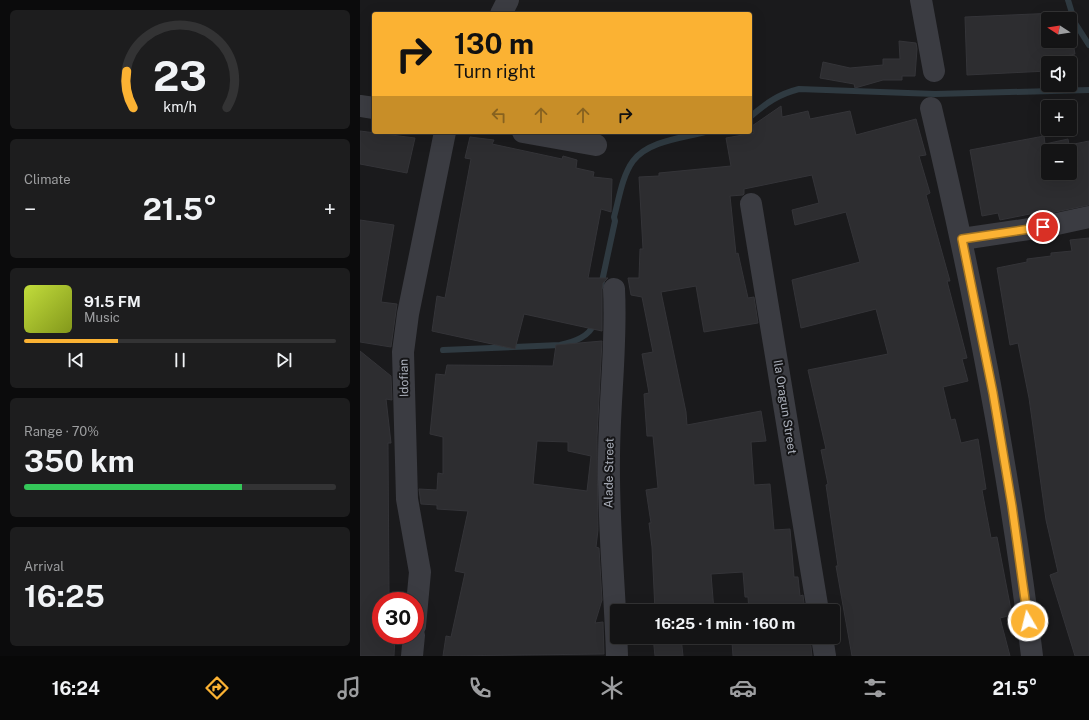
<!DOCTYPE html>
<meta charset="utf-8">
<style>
:root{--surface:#141415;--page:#1d1d1e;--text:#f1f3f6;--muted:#9d9ea0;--line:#333334;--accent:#fbb233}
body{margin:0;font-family:"Public Sans",sans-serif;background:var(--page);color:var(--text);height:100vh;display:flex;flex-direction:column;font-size:15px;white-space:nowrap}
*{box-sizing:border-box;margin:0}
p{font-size:13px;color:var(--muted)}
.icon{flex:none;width:22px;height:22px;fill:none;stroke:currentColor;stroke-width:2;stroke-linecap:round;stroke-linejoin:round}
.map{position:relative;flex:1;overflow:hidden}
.side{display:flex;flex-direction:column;gap:10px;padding:10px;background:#0b0b0c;width:360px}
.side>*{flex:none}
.guide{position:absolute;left:12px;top:12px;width:380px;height:122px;border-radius:4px;box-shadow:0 4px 16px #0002,0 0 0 1px var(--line);background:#fbb233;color:#111;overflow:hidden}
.needle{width:26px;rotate:282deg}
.fabs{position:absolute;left:681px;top:12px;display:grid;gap:8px}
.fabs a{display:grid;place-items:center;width:36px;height:36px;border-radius:4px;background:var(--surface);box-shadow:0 4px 16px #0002,0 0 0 1px var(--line);font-size:20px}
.speed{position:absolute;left:12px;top:592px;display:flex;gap:8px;font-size:20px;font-weight:700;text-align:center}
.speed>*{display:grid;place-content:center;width:52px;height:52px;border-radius:50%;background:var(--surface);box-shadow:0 4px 16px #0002,0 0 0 1px var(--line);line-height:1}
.speed .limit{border:6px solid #d22;background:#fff;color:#111}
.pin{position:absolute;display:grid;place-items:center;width:34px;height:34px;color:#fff;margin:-17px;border:2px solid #fff;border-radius:50%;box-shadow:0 1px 4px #0007}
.me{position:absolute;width:44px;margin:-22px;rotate:352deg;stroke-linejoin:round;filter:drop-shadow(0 0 3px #0008)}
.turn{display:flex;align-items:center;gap:14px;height:84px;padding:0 16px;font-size:18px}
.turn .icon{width:52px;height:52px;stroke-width:2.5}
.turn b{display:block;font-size:28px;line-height:34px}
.lanes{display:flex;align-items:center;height:38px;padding:0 16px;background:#0003;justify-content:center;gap:20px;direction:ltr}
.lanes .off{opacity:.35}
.big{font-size:30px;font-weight:700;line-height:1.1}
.side .card{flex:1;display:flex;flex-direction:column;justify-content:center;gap:6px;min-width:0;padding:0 14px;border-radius:6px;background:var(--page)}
.side .dial{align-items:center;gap:0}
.dial svg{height:104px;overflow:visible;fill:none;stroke:var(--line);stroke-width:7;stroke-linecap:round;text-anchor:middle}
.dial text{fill:var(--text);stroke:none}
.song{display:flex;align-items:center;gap:12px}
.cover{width:48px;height:48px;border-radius:6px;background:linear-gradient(135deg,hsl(70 70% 55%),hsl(70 70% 35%))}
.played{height:4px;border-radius:2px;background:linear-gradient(90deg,var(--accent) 30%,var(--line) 30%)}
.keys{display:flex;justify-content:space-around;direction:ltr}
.heat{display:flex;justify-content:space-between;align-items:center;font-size:22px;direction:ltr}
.charge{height:6px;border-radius:3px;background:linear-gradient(90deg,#34c759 70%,var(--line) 0)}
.trip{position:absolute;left:250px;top:604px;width:230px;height:40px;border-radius:4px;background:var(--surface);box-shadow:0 4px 16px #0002,0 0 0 1px var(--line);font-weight:700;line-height:40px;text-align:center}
.tab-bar{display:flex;height:64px;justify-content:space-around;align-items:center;background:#080808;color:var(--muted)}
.tab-bar .icon{width:28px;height:28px}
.tab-bar .active{color:var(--accent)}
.tab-bar b{font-size:18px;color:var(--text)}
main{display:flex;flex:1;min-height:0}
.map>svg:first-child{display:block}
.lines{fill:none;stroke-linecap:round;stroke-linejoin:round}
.stream{stroke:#2f3a41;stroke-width:6}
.building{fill:#2d2d30;stroke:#343438;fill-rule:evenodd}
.minor{stroke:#3b3c42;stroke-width:22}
.route-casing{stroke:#a37421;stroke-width:10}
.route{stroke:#fbb233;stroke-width:7}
.labels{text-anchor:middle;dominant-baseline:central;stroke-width:4;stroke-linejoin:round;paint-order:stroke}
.street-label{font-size:12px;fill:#acb1bc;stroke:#151517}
</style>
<main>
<section class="side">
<div class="card dial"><svg viewBox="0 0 100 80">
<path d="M14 69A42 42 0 1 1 86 69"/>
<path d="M14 69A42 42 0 0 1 9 41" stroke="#fbb233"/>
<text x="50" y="56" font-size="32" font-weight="700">23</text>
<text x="50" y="72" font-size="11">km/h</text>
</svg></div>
<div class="card"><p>Climate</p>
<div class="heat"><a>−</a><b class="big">21.5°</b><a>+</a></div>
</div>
<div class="card">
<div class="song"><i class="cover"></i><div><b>91.5 FM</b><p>Music</p></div></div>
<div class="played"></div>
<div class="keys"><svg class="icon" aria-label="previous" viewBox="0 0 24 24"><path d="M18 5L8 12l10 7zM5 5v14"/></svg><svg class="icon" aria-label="pause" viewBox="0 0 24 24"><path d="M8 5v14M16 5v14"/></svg><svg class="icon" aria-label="next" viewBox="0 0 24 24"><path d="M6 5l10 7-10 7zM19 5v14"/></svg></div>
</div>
<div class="card"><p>Range · 70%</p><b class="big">350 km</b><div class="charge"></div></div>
<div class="card"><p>Arrival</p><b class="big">16:25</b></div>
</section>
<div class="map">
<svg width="729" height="656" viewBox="0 0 729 656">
<rect width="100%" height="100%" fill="#1a1a1c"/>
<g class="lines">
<!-- stream -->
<path class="stream" d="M708,0L715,23L729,45
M390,117C406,103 419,94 439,89L575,94L729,90
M241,286L255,221L254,217C259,199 262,176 273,161C288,141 322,138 345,132
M83,350L200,345C213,342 230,337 234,323"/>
</g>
<!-- building -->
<path class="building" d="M696,13V19H688V41H710V26L715,54L698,58V63H688V71L607,75L605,17Z
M539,41L556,43L557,49L555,76H542V80H523L495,88L494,84L460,78L463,62L490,68L523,65V59H540Z
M421,106L422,117L448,111L450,119L490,111L496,135L556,119L566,155L559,156L570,193L566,195L590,281H587L607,358L602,359L608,381L583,387L591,420L595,419L601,443L618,439L626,489L622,490L631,538L637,537L652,615L640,618L650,656H492L476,566H478L466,485L468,484L461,450L466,449L448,370L528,354L516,309L441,328L432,280L500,262L486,212L435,225L432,210L459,203L452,175L384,189V194L383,195L370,196L376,254L378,253L388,298L394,297L398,323L344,332L336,286L301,292L326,412L327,425L401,411L406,441L391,442L394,485L410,484L414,530L430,529L434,577H438L440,596L443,595L445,611H389L388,597H385L383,572L351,574L354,611H295L292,547L289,523H291L286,490L298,488L293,436H287L284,394L289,393L282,354L293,352L282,297L271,295L268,278H279L280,249H283L279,177L299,176V173L371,166L366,138L394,133L392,126Z
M0,131L55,138L47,173L0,164Z
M684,136L685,144L708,139L709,145L729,141V205L681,215H675V213L640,220L638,213L622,216L610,150ZM688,151H710V173H688Z
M110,137L134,140L132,144L202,159L203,156L217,160L216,168L234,172L233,177L252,179L251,212L241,209L228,278H248L243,283L242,289V331L164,314L155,349L72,331L77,296L85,298L111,159L105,158Z
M0,220L34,225L21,302L37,304L31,347L0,342Z
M729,238V656H715L690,575L698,572L686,520L669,398L658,343L650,345L637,268L667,262V259L691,256V253L712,251L710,240Z
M242,341L237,437L238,530L236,547L239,548L242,600L235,623L243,622L244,654L83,656L86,636L91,637L105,573L95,571L108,511L77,509V505L61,504L59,489L77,490L78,473L83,474V437L70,434L76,374L85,375L87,365L193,366L196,345ZM177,441L208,442V451L231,456L227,491L173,484Z
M0,351L31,376L32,400L26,399L31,443H28L29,595H27L25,601H21V635H35L34,656H0Z
M293,637H321L323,656H295Z
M412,637H450L452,656H373L372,642Z"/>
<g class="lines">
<!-- minor -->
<path class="minor" d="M561,0L574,71
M141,14L148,0
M0,106L14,108
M571,108C614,289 650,471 672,656
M163,132L236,145
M391,204L458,611
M602,239L683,227L729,217
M254,289C257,346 249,402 249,459C248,525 255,590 257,656
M55,626L60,572L47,499L43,352L48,314L85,132
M462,637L465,656
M52,656L54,635"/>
</g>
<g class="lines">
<defs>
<path id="route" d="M668,621L652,506L633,393L602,239L683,227"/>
</defs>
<!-- route casing -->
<use href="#route" class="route-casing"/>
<!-- route -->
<use href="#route" class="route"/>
</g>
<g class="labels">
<!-- street labels -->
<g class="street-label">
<text transform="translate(44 378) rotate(-91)">Idofian</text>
<text transform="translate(425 407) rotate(81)">Ila Oragun Street</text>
<text transform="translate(249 473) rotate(-89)">Alade Street</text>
</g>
</g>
</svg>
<div class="fabs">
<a><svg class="needle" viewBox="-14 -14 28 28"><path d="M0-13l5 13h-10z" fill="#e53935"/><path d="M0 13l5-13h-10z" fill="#9d9ea0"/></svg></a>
<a><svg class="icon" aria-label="sound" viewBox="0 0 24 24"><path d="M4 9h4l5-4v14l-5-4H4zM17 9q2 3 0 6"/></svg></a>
<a>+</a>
<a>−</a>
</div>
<div class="speed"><div class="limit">30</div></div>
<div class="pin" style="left:683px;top:227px;background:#d93025"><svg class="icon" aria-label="arrive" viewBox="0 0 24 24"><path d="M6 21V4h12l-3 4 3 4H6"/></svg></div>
<svg class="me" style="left:668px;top:621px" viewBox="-20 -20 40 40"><circle r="17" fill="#fbb233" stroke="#fff" stroke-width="3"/><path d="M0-11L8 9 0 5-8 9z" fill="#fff"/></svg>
<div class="trip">16:25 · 1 min · 160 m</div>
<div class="guide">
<div class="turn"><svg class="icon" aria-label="right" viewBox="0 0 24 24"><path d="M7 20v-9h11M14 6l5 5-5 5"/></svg><div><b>130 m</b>Turn right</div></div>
<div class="lanes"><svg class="icon off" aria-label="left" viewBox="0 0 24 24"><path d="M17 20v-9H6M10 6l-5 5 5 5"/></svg><svg class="icon off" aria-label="ahead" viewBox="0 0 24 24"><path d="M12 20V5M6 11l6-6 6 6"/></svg><svg class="icon off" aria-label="ahead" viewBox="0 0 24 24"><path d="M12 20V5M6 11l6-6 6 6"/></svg><svg class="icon" aria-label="right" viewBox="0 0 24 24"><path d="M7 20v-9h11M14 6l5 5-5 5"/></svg></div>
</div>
</div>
</main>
<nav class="tab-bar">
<b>16:24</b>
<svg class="icon active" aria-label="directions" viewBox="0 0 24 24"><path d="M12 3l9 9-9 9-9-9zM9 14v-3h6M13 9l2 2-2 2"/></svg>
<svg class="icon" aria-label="music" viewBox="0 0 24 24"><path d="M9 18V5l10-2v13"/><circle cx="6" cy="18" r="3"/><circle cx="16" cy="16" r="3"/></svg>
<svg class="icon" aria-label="phone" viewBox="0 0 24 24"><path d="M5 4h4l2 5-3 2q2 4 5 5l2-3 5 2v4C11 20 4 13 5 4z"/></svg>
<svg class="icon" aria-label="climate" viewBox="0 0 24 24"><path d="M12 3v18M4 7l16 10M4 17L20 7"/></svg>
<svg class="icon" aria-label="car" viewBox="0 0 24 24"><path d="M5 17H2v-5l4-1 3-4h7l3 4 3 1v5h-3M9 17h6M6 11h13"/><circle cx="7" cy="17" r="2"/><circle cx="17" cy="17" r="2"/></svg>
<svg class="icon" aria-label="filters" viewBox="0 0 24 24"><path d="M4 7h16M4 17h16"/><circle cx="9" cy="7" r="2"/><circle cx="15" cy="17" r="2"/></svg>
<b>21.5°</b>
</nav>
